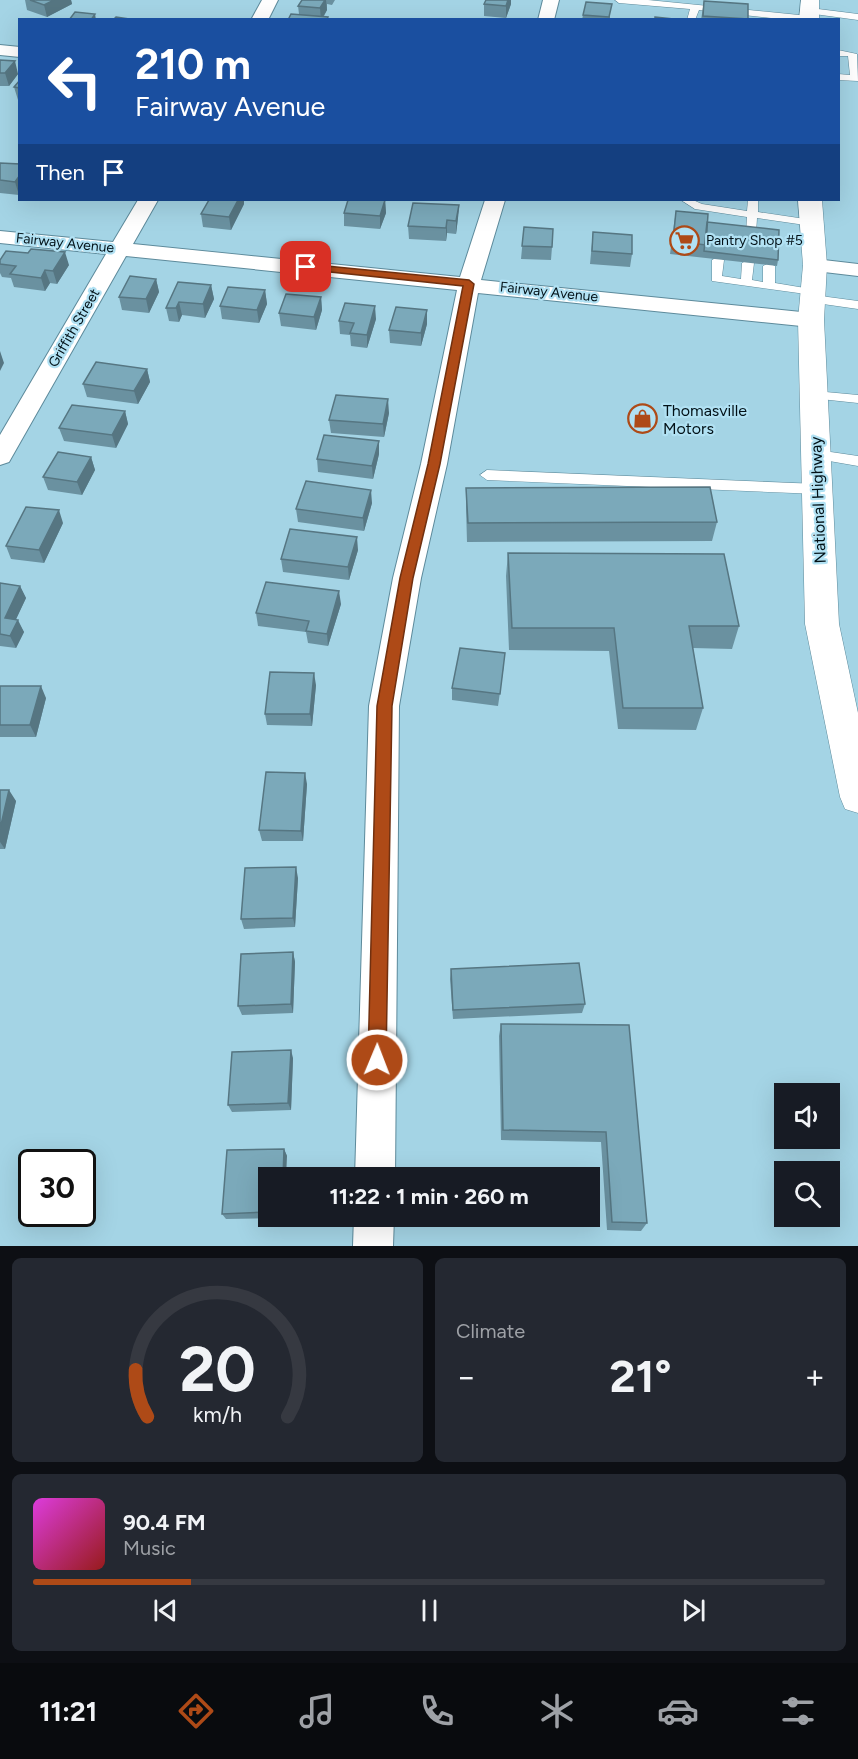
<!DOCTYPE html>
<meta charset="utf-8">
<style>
:root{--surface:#171b24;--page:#242831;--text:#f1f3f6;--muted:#9ea1a6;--line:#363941;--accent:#ae4a17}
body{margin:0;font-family:Figtree,sans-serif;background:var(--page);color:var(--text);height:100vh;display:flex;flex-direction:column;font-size:22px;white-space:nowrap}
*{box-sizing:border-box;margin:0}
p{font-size:20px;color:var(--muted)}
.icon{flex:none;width:33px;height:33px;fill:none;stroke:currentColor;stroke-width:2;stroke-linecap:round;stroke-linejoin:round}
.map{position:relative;height:1246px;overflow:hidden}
.drawer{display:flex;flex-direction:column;gap:12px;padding:12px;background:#0d0f14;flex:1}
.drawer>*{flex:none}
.banner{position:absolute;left:18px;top:18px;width:822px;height:183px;border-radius:0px;box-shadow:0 6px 24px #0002;background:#1a4fa0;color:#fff;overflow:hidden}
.tools{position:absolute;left:774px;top:1083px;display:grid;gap:12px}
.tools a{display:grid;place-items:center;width:66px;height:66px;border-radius:0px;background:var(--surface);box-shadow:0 6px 24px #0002;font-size:30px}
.speed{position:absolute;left:18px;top:1149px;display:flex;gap:12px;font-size:30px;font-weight:700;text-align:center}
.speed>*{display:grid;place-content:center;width:78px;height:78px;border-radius:50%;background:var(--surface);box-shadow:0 6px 24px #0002;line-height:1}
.speed .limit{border:3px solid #111;border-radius:9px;background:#fff;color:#111}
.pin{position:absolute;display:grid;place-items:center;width:51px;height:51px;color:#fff;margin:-26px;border-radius:12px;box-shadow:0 3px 9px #0006}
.me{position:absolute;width:66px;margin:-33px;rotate:1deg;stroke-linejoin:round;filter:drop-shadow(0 0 4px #0008)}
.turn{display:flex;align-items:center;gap:21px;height:126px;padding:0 18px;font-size:27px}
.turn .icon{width:78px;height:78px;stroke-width:2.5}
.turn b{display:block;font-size:42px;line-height:51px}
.then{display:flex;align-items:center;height:57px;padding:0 18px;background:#0003;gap:12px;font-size:22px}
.big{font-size:45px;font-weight:700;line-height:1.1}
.drawer .widget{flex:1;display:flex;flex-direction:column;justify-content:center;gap:9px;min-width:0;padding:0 21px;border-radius:9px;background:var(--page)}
.drawer .dial{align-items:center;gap:0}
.dial svg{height:156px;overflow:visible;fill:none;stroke:var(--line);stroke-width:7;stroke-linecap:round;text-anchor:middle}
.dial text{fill:var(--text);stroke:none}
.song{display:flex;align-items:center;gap:18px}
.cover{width:72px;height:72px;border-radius:9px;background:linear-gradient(135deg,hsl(300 70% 55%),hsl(0 70% 35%))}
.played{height:6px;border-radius:3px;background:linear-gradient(90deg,var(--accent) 20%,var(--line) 20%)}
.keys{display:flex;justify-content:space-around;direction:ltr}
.heat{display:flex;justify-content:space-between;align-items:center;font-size:33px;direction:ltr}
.drawer .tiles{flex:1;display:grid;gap:12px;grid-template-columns:1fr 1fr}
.widget:last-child{grid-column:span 2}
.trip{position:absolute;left:258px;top:1167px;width:342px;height:60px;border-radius:0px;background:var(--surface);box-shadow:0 6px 24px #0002;font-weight:700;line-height:60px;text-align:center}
.tabs{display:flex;height:96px;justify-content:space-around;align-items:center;background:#090b0e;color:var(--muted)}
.tabs .icon{width:42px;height:42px}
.tabs .current{color:var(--accent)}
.tabs b{font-size:27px;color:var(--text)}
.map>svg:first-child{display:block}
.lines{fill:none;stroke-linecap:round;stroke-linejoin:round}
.service-casing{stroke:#5d8a9b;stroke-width:1}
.minor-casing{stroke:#5d8a9b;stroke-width:2}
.secondary-casing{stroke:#5d8a9b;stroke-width:1}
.service{fill:#fff;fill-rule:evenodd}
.minor{fill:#fff;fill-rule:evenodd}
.secondary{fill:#fff;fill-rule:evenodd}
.wall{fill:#6a91a0}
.shaded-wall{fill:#567682}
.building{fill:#7ba9ba;stroke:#567682;stroke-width:1.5}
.route{fill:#ae4a17;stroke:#71300f;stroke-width:1.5}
.labels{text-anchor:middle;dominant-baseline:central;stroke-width:4.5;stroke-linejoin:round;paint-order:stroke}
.far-poi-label{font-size:14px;fill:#021117;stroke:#b1e1f3;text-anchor:start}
.far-street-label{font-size:14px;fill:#021117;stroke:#b1e1f3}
.poi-label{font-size:16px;fill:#021117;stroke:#b1e1f3;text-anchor:start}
.street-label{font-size:16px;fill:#021117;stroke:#b1e1f3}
</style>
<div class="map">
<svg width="858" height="1246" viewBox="0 0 858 1246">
<rect width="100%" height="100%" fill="#a4d4e5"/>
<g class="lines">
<defs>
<path id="service" d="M615,0H648L809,16L813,19L789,20L699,10L695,20H687L690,9L619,3Z
M810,8L858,14V20L807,13V9Z
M838,50L857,54L858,81L838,80V74L850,75L848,56H838Z
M681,200H693L702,204L747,211L748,200H758V212L812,220L817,223L812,226L757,218L756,233L751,236L746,233L747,217L695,209Z
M718,257L724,260L722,276L741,279L742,263L748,260L754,263L752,280L763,282V266L769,263L775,266V283L817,290L819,292L813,295L858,301V309L809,302L807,299L813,295L712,281V260Z
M815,391L858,395V403L811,398V392Z
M817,450L858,456V466L812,458L810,455Z
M487,470L818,484L825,489L818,494L487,480L480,475Z"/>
<path id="minor" d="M262,0H278L268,20H251Z
M543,0H559L554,20H538Z
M0,45L20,47V57L0,55Z
M138,200H158L133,244L460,277L485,200H505L481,280L811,313L819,315L822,320L819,325L811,327L478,293L447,464L421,578L399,706L395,1178H355L369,706L393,578L421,464L457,290L126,256L9,462L0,465V435L106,254L0,243V231L113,242Z
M815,259L858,264V276L807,270L804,265L807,260Z
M354,1216H394L393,1246H353Z"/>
<path id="secondary" d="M801,0H819V20H799Z
M798,200H822L827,265L824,320L839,624L858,713V813L845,809L840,797L805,624L798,320L803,265Z"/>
</defs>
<!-- service casing -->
<use href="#service" class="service-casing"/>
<!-- minor casing -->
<use href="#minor" class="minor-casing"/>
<!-- secondary casing -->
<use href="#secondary" class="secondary-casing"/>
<!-- service -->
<use href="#service" class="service"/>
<!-- minor -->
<use href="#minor" class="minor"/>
<!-- secondary -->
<use href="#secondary" class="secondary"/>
</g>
<!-- wall -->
<path class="wall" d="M25,0H71L72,4L47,17L27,10Z
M302,0H335L332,5L327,4V10L324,16L328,17V20H288L299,14L298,6Z
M704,1L748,19L701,20Z
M484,4H511L506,18L484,16Z
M583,15L610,16V20H582Z
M0,60L18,74L9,86H0Z
M20,80V100H18L14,87Z
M0,163L20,164L19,195L0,193Z
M385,200L386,213L380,229L344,226V213Z
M244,204L231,230L203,227L201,214Z
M459,205L458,218L456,234L447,233L446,241L409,239L408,226Z
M676,211L707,222L778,260L777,266L670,254L674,224Z
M524,227L552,247L551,260L521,259Z
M593,232L632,254L630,267L590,264Z
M0,260L69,265L57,284L50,283L45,291L14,287L11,278L2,277L0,273Z
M156,279L159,292L149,313L122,310L119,297Z
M211,285L214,299L205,318L182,315L179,322L169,321L166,308Z
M265,290L267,304L259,323L222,319L220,306Z
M321,297L322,310L316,330L281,326L279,313Z
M427,310V324L421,346L390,343L389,330Z
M376,319L367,348L351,346L350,335L340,334L339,321Z
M147,369L150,382L138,404L87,397L83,384Z
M125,411L128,424L116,448L64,441L59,428Z
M389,413L384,437L331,433L329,420Z
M379,441V454L373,479L318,472L317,459Z
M91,457L95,470L82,495L48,490L43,477Z
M466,488L717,522L712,541L467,542L466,507Z
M372,503L364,531L298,522L296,509Z
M63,523L44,563L11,559L6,546Z
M358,550L349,580L283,572L281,559Z
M508,553L739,626L732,649L693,648L703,708L696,730L618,729L609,651L509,650L506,576Z
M0,583L20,586L26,598L16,619L24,632L16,648L0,646Z
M341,604L328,646L308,643L306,632L258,626L256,613Z
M504,665L498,706L452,700V688Z
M316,685L312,726L267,725L265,714Z
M0,686L46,698L36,737H0Z
M307,784L303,841H262L259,830Z
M0,790L16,801L5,849H0Z
M298,878L295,927L244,929L241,919Z
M293,952L295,962L293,1013L242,1015L238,1006Z
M451,969L585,1004L582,1013L453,1019L450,979Z
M501,1024L629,1025L647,1223L641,1231L607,1230L601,1142L501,1140L499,1036Z
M293,1058L291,1110L232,1112L228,1105Z
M284,1149L287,1156L268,1178V1216H283V1218L226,1219L222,1214Z"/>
<!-- shaded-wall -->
<path class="shaded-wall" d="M54,0H71L72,4L47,17L44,5Z
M325,0H326L327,10L321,20L320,8Z
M508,0H511V4L506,18V6Z
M95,14L96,20H91Z
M15,61L18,74L9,86L5,73Z
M20,175L19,195L15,182Z
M238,200H244V204L231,230L229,217Z
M385,200L386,213L380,229V216Z
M459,205L458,218L456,234V221Z
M447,220V233L446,241V228Z
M65,252L69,265L57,284L53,271Z
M45,270L50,283L45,291L41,278Z
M156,279L159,292L149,313L146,299Z
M211,285L214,299L205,318L203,304Z
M265,290L267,304L259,323L257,310Z
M321,297L322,310L316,330L314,317Z
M179,302L182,315L179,322L176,308Z
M375,306L376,319L367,348V335Z
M427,310V324L421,346V333Z
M0,351L4,363L0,371Z
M147,369L150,382L138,404L134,391Z
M388,399L389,413L384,437L383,424Z
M125,411L128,424L116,448L112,435Z
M379,441V454L373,479L372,466Z
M91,457L95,470L82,495L77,482Z
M371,490L372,503L364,531L363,518Z
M59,510L63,523L44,563L39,550Z
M357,537L358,550L349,580L348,567Z
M20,586L26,598L11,630L5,618Z
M339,591L341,604L328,646L327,634Z
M18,620L24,632L16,648L10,636Z
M314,673L316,685L312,726L310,714Z
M41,686L46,698L36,737L30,725Z
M305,773L307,784L303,841L301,831Z
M9,790L16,801L5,849L0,842V829Z
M296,867L298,878L295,927L293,918Z
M293,952L295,962L293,1013L291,1004Z
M291,1050L293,1058L291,1110L288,1103Z
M284,1149L287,1156L286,1178H283Z"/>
<!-- building -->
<path class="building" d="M30,0H54L44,5Z
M302,0H325L320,8L298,6Z
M486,0H508L506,6L484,4Z
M704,1L748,4V19L703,16Z
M586,2L612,4L609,17L583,15Z
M75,12L95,14L91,20H69Z
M291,14L328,17L327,20H288Z
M116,17L136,20H113Z
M655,17L683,20H655Z
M0,60L15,61L5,73H0Z
M20,80V88L14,87Z
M0,163L20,164V175L15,182L0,180Z
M209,200H238L229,217L201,214Z
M348,200H385L380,216L344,213Z
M413,203L459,205L456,221L447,220L446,228L408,226Z
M676,211L708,214L706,245L673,241Z
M707,222L779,230L778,260L704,251Z
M524,227L553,229L552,247L522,246Z
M593,232L632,235V254L592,251Z
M31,249L65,252L53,271L45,270L41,278L10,274L16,266L0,264V260L6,251L28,253Z
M130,276L156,279L146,299L119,297Z
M178,282L211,285L203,304L179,302L176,308H166Z
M228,287L265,290L257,310L220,306Z
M286,294L321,297L314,317L279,313Z
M345,303L375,306L367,335L350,333L354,323L339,321Z
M396,307L427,310L421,333L389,330Z
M96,362L147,369L134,391L83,384Z
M336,395L388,399L383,424L329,420Z
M72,405L125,411L112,435L59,428Z
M324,435L379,441L372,466L317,459Z
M58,452L91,457L77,482L43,477Z
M306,481L371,490L363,518L296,509Z
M710,487L717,522L468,523L466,488Z
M26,507L59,510L39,550L6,546Z
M290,529L357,537L348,567L281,559Z
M508,553L724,554L739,626H689L703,708H623L614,628H512Z
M266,582L339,591L327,634L306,631L309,621L256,613Z
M0,583L20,586L5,618L18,620L10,636L0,634Z
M460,648L505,653L500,694L452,688Z
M270,672L314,673L310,714H265Z
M0,686H41L30,725H0Z
M266,772L305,773L301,831L259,830Z
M0,790H9L0,829Z
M296,867L293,918L241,919L245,868Z
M293,952L291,1004L238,1006L241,954Z
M579,963L585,1004L453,1010L451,969Z
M501,1024L629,1025L647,1223L612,1222L606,1132L503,1130Z
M291,1050L288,1103L228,1105L232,1052Z
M284,1149L283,1178H268V1212L222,1214L227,1150Z"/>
<!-- route -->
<path class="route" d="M306,264L469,280L474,284L440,464L413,578L392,706L386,1060L383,1066L377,1069L371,1066L368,1060L377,706L400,578L428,464L463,286L302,269V265Z"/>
<!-- icons -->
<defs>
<symbol id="supermarket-ring" viewBox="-11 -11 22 22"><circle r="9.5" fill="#b1e1f3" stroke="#ae4a17" stroke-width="1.5"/><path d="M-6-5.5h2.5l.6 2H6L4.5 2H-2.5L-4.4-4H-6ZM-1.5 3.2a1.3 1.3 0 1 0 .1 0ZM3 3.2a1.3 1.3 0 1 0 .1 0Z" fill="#ae4a17"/></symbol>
<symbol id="shop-ring" viewBox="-11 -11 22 22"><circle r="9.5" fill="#b1e1f3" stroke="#ae4a17" stroke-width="1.5"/><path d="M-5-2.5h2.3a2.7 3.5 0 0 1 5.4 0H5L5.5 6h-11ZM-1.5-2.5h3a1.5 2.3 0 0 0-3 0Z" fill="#ae4a17"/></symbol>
</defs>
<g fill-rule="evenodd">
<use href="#supermarket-ring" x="668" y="224" width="33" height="33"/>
<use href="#shop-ring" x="626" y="402" width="33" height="33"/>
</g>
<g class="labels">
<!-- far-poi labels -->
<g class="far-poi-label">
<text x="706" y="240">Pantry Shop #5</text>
</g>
<!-- far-street labels -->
<g class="far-street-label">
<text transform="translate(65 243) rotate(6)">Fairway Avenue</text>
<text transform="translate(549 292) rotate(6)">Fairway Avenue</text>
<text transform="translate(74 328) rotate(-60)">Griffith Street</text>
</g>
<!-- poi labels -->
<g class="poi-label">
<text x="663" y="410">Thomasville<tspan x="663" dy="18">Motors</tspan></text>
</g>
<!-- street labels -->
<g class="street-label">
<text transform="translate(818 500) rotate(-92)">National Highway</text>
</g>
</g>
</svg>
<div class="tools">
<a><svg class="icon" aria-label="sound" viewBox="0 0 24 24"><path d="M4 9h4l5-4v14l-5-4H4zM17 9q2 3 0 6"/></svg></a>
<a><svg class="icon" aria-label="search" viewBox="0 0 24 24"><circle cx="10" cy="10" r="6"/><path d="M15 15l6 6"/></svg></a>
</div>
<div class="speed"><div class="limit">30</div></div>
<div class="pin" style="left:306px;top:267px;background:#d93025"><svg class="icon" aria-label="arrive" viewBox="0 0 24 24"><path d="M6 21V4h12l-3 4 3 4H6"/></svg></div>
<svg class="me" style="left:377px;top:1060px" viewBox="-20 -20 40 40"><circle r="17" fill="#ae4a17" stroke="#fff" stroke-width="3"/><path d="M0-11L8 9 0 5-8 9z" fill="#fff"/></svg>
<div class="trip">11:22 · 1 min · 260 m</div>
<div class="banner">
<div class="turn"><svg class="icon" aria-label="left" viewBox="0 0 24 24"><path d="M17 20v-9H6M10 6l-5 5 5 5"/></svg><div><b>210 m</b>Fairway Avenue</div></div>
<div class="then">Then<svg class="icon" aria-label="arrive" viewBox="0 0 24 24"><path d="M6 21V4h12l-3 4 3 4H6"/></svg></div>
</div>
</div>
<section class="drawer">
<div class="tiles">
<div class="widget dial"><svg viewBox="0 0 100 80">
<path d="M14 69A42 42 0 1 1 86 69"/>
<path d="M14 69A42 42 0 0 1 8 45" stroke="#ae4a17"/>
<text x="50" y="56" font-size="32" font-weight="700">20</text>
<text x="50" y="72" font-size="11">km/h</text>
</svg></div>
<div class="widget"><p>Climate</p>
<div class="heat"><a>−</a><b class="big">21°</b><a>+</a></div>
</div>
<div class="widget">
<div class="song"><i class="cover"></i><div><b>90.4 FM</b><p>Music</p></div></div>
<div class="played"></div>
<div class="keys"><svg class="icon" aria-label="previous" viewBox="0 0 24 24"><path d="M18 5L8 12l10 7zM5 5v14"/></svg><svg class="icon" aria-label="pause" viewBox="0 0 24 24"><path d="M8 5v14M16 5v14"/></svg><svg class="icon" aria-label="next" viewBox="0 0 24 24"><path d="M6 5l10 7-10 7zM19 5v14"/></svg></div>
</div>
</div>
</section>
<nav class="tabs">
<b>11:21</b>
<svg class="icon current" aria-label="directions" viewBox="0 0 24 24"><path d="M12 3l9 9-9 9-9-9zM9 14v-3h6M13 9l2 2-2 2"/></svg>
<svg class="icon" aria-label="music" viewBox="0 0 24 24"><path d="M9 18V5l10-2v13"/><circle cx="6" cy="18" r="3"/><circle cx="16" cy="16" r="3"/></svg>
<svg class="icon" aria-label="phone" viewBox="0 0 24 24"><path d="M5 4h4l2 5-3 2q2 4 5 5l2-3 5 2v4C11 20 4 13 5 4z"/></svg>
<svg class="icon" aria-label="climate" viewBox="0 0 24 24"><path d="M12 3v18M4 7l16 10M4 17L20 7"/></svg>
<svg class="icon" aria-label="car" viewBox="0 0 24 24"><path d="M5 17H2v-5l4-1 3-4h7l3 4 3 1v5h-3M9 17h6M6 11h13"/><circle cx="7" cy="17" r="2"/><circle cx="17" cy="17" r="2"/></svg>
<svg class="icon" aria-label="filters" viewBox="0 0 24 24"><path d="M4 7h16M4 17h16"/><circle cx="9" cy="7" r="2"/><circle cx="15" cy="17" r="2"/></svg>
</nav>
